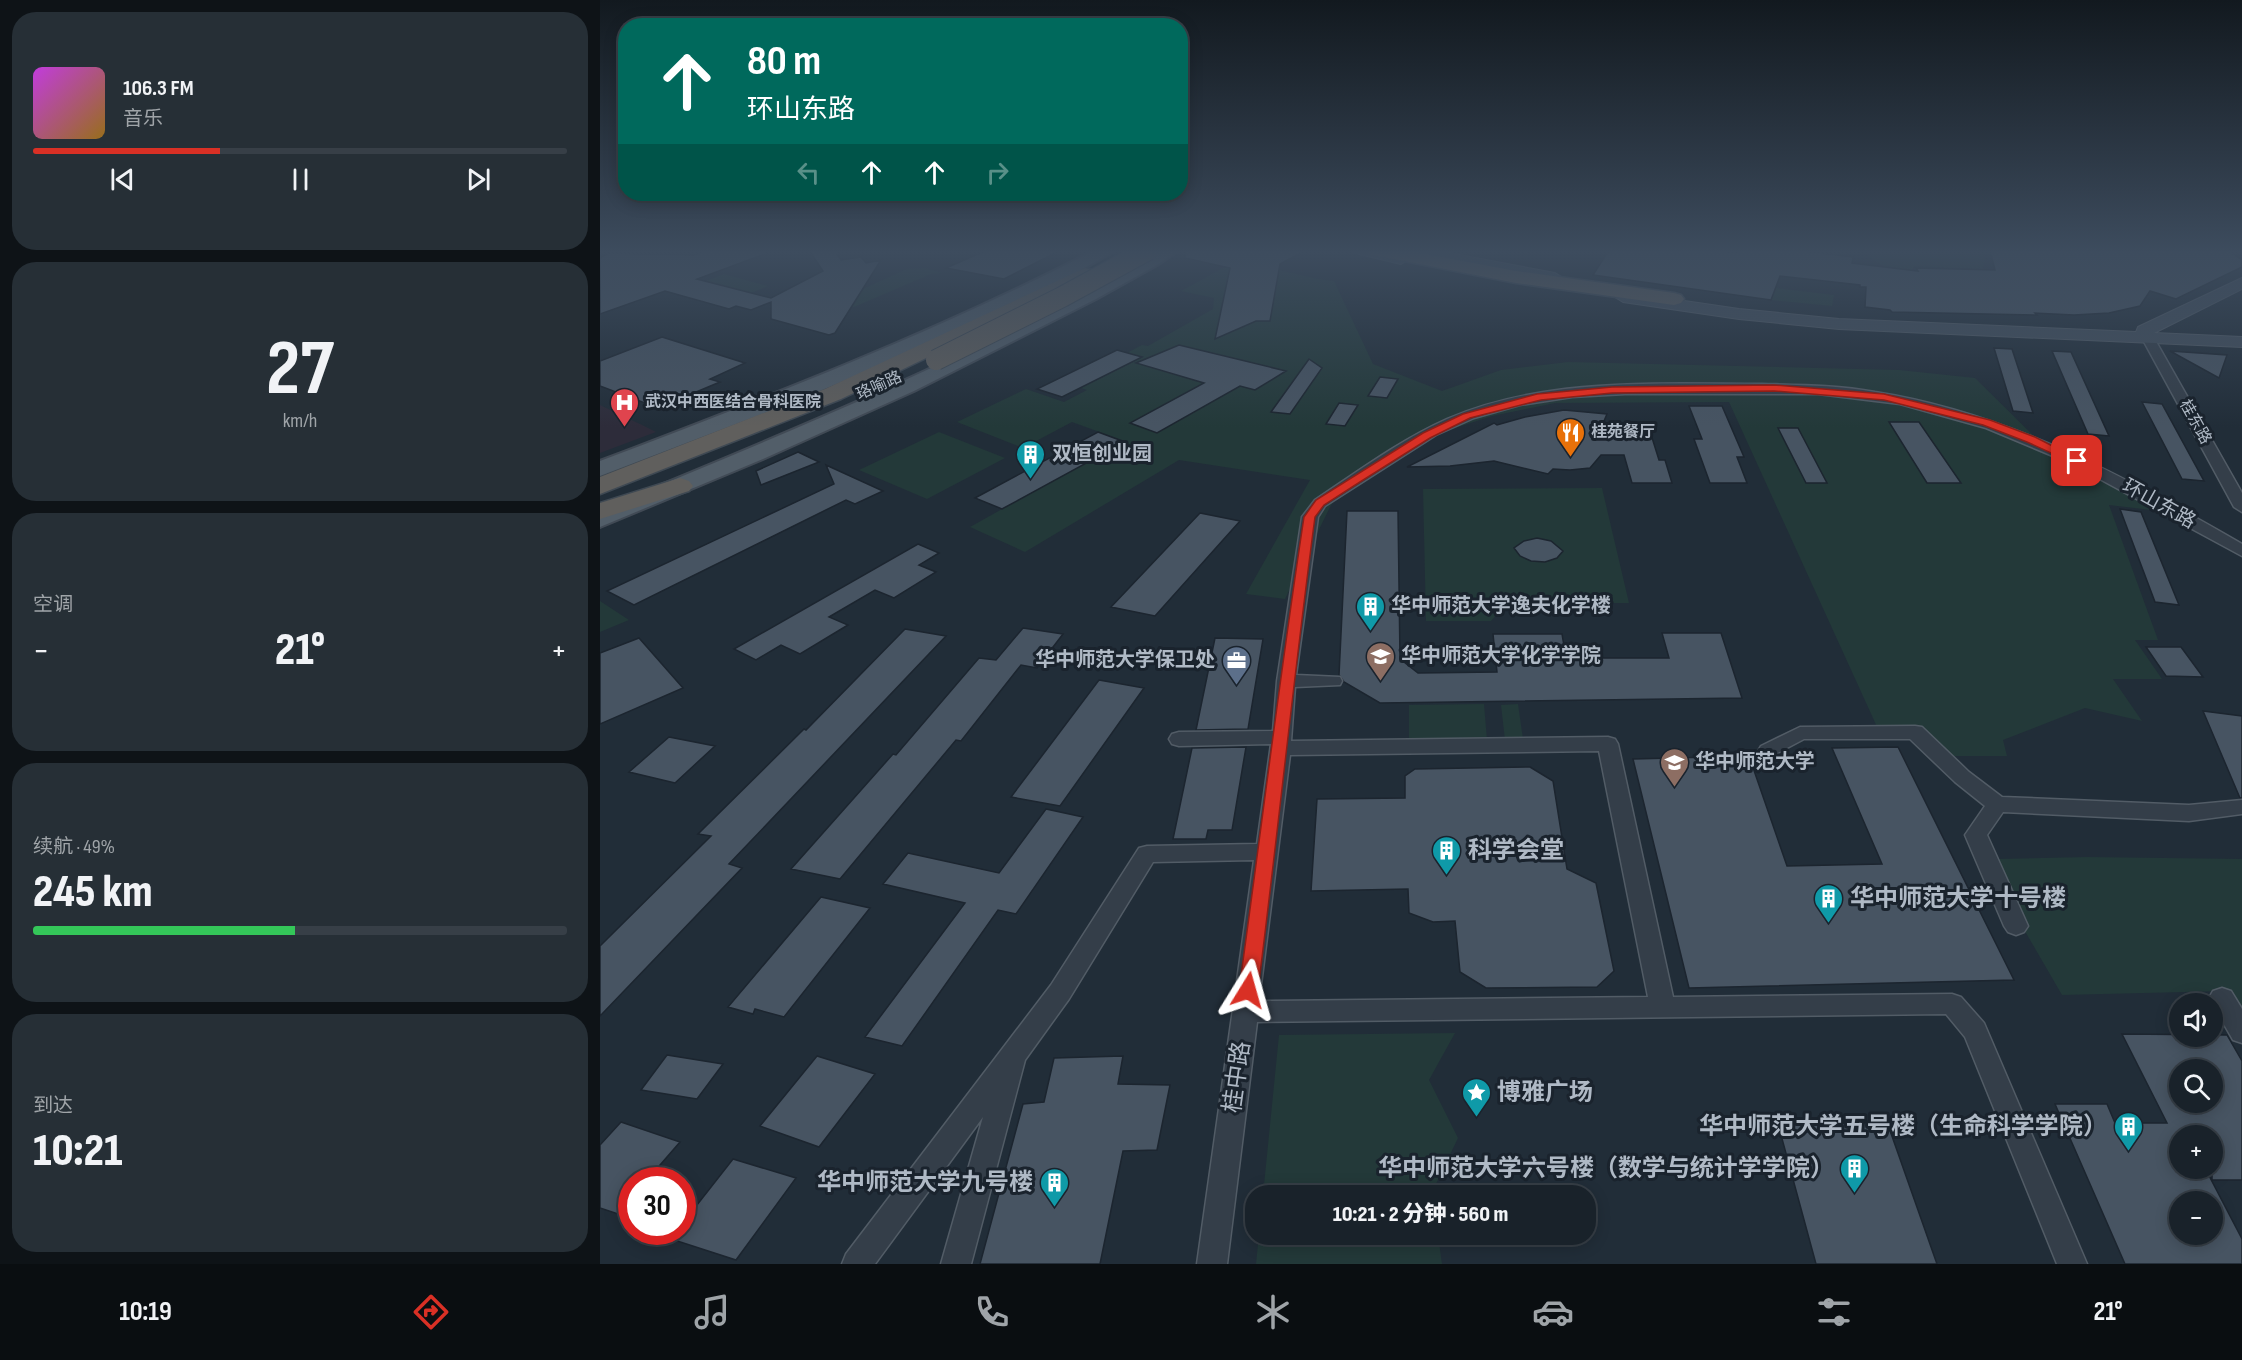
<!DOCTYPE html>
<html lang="zh">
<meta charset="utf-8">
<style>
:root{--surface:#19222a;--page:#262f36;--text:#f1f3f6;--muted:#9fa4a8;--line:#373f47;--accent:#d93025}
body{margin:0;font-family:"Sofia Sans Condensed","Noto Sans SC",sans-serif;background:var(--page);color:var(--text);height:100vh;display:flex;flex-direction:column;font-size:22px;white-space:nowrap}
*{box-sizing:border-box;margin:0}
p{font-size:20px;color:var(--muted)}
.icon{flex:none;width:33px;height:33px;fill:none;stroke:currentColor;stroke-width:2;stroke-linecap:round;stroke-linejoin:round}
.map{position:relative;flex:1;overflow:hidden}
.sheet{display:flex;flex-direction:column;gap:12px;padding:12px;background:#0e1317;width:600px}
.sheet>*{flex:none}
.guide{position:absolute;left:18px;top:18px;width:570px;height:183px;border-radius:24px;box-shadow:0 3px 15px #0003,0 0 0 2px var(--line);background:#00695c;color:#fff;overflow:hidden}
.controls{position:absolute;left:1569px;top:993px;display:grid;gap:12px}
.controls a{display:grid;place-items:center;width:54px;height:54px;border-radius:50%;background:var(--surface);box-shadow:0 3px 15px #0003,0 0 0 2px var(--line);font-size:30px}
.speed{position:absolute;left:18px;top:1167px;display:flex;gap:12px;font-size:30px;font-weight:700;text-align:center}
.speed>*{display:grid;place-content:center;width:78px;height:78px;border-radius:50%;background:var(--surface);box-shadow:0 3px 15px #0003,0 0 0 2px var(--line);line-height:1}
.speed .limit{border:9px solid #d22;background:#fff;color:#111}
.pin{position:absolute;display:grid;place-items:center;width:51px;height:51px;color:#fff;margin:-26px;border-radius:12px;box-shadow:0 3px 9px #0006}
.me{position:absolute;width:66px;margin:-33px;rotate:8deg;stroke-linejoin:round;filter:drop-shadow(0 0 4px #0008)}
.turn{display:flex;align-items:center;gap:21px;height:126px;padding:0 30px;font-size:27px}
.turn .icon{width:78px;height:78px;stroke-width:2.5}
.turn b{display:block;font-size:42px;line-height:51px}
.lanes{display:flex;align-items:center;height:57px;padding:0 30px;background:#0003;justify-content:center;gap:30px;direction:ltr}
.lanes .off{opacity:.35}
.big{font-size:45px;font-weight:800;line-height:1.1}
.sheet .widget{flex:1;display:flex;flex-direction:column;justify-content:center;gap:9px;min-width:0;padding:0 21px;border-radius:24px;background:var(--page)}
.sheet .dial{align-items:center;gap:0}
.dial b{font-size:78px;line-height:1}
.song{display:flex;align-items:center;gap:18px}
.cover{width:72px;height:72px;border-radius:9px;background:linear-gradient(135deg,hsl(290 70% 55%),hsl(40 70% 35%))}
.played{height:6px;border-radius:3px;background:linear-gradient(90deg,var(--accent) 35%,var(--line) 35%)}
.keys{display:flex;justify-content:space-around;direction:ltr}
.heat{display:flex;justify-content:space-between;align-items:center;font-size:33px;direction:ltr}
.charge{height:9px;border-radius:4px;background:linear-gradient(90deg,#34c759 49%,var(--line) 0)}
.trip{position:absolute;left:645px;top:1185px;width:351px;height:60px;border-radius:24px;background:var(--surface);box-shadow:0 3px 15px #0003,0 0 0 2px var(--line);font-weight:800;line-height:60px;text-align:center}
.dock{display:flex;height:96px;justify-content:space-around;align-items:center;background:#0a0e11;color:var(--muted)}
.dock .icon{width:42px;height:42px}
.dock .selected{color:var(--accent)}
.dock b{font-size:27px;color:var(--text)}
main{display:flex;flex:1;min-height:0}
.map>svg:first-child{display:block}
.medical{fill:#2d2c3a}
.green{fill:#233939}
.building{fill:#475462;stroke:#1c252f;stroke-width:1.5;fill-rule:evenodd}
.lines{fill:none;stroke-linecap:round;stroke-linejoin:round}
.minor-casing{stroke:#525c66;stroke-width:3}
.secondary-casing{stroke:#525c66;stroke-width:2}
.primary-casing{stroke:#414a55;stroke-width:4}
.trunk-casing{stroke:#3f4953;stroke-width:3}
.minor{fill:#343e49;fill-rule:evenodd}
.secondary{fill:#424e5b;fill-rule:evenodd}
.primary{fill:#525e69;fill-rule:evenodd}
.trunk{fill:#605f5d;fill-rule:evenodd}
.trunk-bridge-casing{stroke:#3f4953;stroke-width:22;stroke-linecap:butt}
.trunk-bridge{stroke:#605f5d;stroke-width:20}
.route{fill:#d93025;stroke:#8d1f18;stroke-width:1.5}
.labels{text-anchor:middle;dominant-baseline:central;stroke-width:6;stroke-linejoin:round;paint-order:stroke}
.far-street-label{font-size:16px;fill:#afb9c5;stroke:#1a232d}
.far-poi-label{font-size:16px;font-weight:bold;fill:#afb9c5;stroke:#1a232d;text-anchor:start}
.poi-label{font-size:20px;font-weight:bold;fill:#afb9c5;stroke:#1a232d;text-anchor:start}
.street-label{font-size:20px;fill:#afb9c5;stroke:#1a232d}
.near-poi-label{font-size:24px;font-weight:bold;fill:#afb9c5;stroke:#1a232d;text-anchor:start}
.near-street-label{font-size:24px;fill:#afb9c5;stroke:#1a232d}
</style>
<main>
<section class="sheet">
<div class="widget">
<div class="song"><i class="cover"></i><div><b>106.3 FM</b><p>音乐</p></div></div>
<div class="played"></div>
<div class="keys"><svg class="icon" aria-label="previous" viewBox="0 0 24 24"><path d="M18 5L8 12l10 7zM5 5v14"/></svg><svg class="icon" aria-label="pause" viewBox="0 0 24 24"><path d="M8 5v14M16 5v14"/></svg><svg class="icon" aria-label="next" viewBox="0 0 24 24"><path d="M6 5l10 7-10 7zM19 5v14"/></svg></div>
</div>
<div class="widget dial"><b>27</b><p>km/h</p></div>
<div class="widget"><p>空调</p>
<div class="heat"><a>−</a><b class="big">21°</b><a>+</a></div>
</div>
<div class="widget"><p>续航 · 49%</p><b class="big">245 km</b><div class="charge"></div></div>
<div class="widget"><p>到达</p><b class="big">10:21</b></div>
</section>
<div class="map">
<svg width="1642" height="1264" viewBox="0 0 1642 1264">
<rect width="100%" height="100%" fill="#212d38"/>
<!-- medical -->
<path class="medical" d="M0,405L40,424L56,432L0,453Z"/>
<!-- green -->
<path class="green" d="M1226,250H1386V251L1383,269L1314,266L1310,275L1294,274L1267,255Z
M652,264L718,279L734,281L773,364L842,391L901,370L968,362L1299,370L1375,378L1452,454L1568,512L1509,505L1558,640H1535L1562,679H1513L1542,721L1485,708L1403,740L1407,756H1345L1316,729H1278L1129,402L955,403L892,416L806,444L761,470L731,505L685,599L646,594L710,480L579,460L425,552L370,527L524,441L472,422L423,448L357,422L426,389L464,402L487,390L481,388L541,358L527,353L542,345L548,346L613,309L614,298L581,291L623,268H644Z
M325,268L342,273L331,274L254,307L242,303L247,296L307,269Z
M124,274L168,286L151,293L80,291Z
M1176,288L1234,295L1232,306L1171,300Z
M339,432L405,458L327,499L259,470Z
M1002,488L1029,603H908L891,621H826L823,489Z
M0,601L29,620L0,632Z
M884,704L887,740L809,741V705Z
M918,704L923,739L905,740L901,705Z
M1487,857L1642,859V1017L1626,991L1462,995L1422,926L1396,859Z
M855,1033L829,1080L858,1138L833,1190V1195H663L679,1035Z
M659,1234L838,1235L842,1264H656Z"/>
<!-- building -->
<path class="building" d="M108,250H169L170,252L97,279L171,298L223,271L209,250H234L241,260L261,257L266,263L281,260L235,333L229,335L171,319V302L151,310L136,306L129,309L65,291L0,314V258L8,253L94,255Z
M387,250H461L404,279L346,268Z
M585,250H706L680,264L670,321H656L615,339L630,268L585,258Z
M1009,250H1115L1137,253L1139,250H1196L1253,257L1252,263L1318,271L1316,268L1395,270L1390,250H1627L1642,260V267L1576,299L1550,291L1540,306L1509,313L1474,315L1435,313L1437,315L1292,312L1290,310L1265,307L1266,287H1260V285L1180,276L1171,300L993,275Z
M62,337L145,363L110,379L120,382L58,408L0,386V361Z
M579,345L686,371L655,390L640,386L557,433L530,423L604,383L536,363Z
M1394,348L1412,349L1433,413L1413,411Z
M517,350L542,357L462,397L437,389Z
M1452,351L1471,352L1509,436L1488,434Z
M1570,351L1627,355L1619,378Z
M709,359L722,368L690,414L671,412Z
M780,377L798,379L787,398L768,396Z
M1542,402L1562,404L1604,481L1582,479Z
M739,403L758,405L745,426L726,424Z
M1089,406H1122L1144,457H1137L1147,483H1110L1094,439H1102Z
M964,410L1007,414L1001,428H1049L1059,460H1065L1072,483H1032L1024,455H1001L990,468L970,470L953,469L948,474L894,461L850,466L807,467L894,423L897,425L925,417Z
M1289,422H1319L1361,483H1327Z
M1178,428H1198L1227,483H1206Z
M498,432L525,442L402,509L375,498Z
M198,452L219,462L161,485L156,471Z
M226,465L283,491L255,504L246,500L34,605L7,591L234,484Z
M1520,509L1541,512L1579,605L1555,602Z
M747,511H798L800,659L818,673L897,672L893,634H962L966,658H1069L1062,633H1121L1142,698L780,703L744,682L739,675Z
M600,513L640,521L555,616L511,607Z
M937,538L951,541L963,551L957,558L945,562L931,561L920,556L914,548L924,541Z
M318,544L339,553L319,565L336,572L294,598L275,590L229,617L248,625L200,654L181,645L156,660L134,649Z
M423,628L463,634L437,668L421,665L361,741L356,740L240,879L191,869L293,754L296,755L379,658L396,660Z
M305,629L346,636L129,864L142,868L0,1016V946L111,836L98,834L204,729L206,730Z
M39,638L83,688L0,724V653Z
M615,638L663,639L648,729L596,730Z
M1546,647H1581L1603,677L1566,676Z
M499,680L544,688L460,806L411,797Z
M1603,711L1642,716V798H1640Z
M69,737L115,746L75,783L29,772Z
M646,747L632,830H608L606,839H573L592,748Z
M1298,747L1414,980L1089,988L1033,759L1149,756L1187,866L1282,864L1232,748Z
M930,767L953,781L967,869L996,883L1014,971L997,987L886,988L860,972L855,921L833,922L809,913L808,889L711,891L717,799L805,798V776L815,769Z
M446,809L483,817L416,914L398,910L302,1046L265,1037L365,903L283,884L308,853L399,873Z
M221,897L270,908L184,1017L155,1009L153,1014L128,1007Z
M1522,1034L1627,1035L1642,1061V1180H1612V1136H1580V1168H1605L1642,1239V1264H1525L1455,1104H1507L1515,1123H1567ZM1580,1070H1612V1102H1580ZM1580,1202H1612V1234H1580Z
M67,1055L123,1064L97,1099L41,1090Z
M217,1056L275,1074L219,1147L160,1126Z
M523,1056L518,1084L570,1085L557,1150L523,1151L500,1264H380L423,1104L444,1102L454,1058Z
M21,1122L80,1142L47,1180H32V1198L18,1214L0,1208V1145Z
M1287,1122L1337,1264H1216L1178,1124Z
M133,1159L196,1178L136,1260L71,1239L77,1232H82V1224Z"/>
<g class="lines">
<defs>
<path id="minor" d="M1548,334L1554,338L1642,493V512L1634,507L1542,338Z
M1162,384C1200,385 1238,385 1275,392C1409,413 1526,477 1642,544V556L1472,464L1386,428L1300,404L1218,394H1025L972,397L920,405L874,418L836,435L725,506L718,517L696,675L740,677L742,681L740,685L695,687L691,741L1008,737L1015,739L1018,744L1073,997L1352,994L1361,997L1384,1023L1487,1264H1457L1365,1037L1346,1014L657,1022L627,1264H597L654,860L553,862L469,999L425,1060L371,1264H341L383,1117L275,1264H242L246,1254L451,985L539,848L547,846L657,844L671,744L579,746L572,744L569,739L572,734L579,732L673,731L677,681L702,517L715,500C757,472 800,440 847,419C944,377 1058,384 1162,384ZM999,751L1048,997L659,1001L690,755Z
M1315,726L1322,727L1369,772L1402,797L1589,805L1642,800V814L1589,821L1403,812L1387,835L1428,926L1424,932L1416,935L1408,932L1404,926L1365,835L1385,806L1355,782L1310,739H1204L1168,758L1161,756L1158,751L1161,746L1200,727Z
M1622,988L1631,991L1642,1009V1043L1633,1040L1609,998L1613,991Z"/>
<path id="secondary" d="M753,250H782L806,256L809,259L801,264L755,253Z
M801,250H833L955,273L963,278L955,283L808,255Z
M1642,278V289L1554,333L1642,337V347L1239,329L1139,319L1023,302L1015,297L1023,292L1139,309L1239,319L1536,332L1538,327Z"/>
<path id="primary" d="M495,250H516L453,286L328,345L201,399L0,476V461C168,397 335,333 495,250Z
M558,250H579L557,265L496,299L314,391L163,459L0,527V510C190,432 381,354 558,250Z"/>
<path id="trunk" d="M765,250H804L916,271L1074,293L1081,295L1084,299L1081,303L1074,305L916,283L774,255L768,254Z
M485,268L492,270L494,274L492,278L241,399L0,494V477L225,389Z
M80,478L89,481L93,486L89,491L0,519V503Z"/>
</defs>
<!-- minor casing -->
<use href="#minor" class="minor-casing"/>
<!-- secondary casing -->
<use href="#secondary" class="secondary-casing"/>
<!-- primary casing -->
<use href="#primary" class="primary-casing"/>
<!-- trunk casing -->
<use href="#trunk" class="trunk-casing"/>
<!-- minor -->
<use href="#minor" class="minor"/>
<!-- secondary -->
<use href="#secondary" class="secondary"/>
<!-- primary -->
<use href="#primary" class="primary"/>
<!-- trunk -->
<use href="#trunk" class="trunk"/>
<defs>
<path id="trunk-bridge" d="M336,360L462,297L548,250"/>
</defs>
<!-- trunk-bridge casing -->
<use href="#trunk-bridge" class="trunk-bridge-casing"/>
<!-- trunk-bridge -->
<use href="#trunk-bridge" class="trunk-bridge"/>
</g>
<!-- sky -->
<linearGradient id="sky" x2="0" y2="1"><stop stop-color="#12191f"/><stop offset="0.59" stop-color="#3d4c5e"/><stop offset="1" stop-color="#3d4c5e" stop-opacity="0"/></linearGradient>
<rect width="1642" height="427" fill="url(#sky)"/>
<!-- route -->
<path class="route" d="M1174,385L1284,394L1390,420L1435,437L1482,461L1481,463H1473L1427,442L1383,425L1284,400L1174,391L1012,393L941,400L870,418L830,438L760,482L724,505L715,517C694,674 678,832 658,990L655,995L648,997L642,995L639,990C661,832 680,674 704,517L716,500L823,433L863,414L937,394L1012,387Z"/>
<!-- icons -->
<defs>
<symbol id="hospital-pin" viewBox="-11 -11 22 30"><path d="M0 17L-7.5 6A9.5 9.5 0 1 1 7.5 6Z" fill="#e0444e" stroke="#1a232d"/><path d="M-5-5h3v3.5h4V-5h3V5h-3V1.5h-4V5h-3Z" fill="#fff"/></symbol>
<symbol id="restaurant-pin" viewBox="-11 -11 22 30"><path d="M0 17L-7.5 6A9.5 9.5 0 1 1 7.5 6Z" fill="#e8710a" stroke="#1a232d"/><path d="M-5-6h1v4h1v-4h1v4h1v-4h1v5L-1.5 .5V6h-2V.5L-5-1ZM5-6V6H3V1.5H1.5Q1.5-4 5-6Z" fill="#fff"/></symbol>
<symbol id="building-pin" viewBox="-11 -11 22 30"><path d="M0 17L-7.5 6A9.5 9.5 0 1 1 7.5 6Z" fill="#0f9aa8" stroke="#1a232d"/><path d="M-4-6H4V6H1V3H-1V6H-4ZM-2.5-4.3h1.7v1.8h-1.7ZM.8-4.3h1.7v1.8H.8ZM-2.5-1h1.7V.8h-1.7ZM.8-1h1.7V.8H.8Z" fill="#fff"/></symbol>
<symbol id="university-pin" viewBox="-11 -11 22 30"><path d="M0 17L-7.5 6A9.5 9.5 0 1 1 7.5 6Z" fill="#8d6e63" stroke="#1a232d"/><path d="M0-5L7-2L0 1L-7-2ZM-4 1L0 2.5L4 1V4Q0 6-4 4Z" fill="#fff"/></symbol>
<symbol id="office-pin" viewBox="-11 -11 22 30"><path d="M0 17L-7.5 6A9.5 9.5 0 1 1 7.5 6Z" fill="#5c6f8a" stroke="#1a232d"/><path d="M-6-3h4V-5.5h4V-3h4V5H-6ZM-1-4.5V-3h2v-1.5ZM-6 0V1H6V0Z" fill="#fff"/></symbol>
<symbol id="sight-pin" viewBox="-11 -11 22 30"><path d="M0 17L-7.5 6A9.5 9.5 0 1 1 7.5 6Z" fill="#0f9aa8" stroke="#1a232d"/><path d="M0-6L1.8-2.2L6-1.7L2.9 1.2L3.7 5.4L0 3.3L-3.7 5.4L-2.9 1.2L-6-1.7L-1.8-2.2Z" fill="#fff"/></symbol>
</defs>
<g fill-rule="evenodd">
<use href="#hospital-pin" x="8" y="386" width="33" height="45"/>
<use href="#restaurant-pin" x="954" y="416" width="33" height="45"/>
<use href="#building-pin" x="414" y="438" width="33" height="45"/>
<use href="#building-pin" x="754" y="590" width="33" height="45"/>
<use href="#university-pin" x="764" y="640" width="33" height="45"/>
<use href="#office-pin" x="620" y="644" width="33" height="45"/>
<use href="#university-pin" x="1058" y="746" width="33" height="45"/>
<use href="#building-pin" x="830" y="834" width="33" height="45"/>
<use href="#building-pin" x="1212" y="882" width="33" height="45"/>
<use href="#sight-pin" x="860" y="1076" width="33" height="45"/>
<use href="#building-pin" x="1512" y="1110" width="33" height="45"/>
<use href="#building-pin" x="1238" y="1152" width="33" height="45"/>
<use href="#building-pin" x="438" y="1166" width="33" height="45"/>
</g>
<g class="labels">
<!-- far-street labels -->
<g class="far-street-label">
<text transform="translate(279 386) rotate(-24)">珞喻路</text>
<text transform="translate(1595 422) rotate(61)">桂东路</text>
</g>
<!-- far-poi labels -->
<g class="far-poi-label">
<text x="45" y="402">武汉中西医结合骨科医院</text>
<text x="991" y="432">桂苑餐厅</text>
</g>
<!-- poi labels -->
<g class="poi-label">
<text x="452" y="454">双恒创业园</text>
<text x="791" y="606">华中师范大学逸夫化学楼</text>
<text x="801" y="656">华中师范大学化学学院</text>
<text x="615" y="660" text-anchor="end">华中师范大学保卫处</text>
<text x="1095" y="762">华中师范大学</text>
</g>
<!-- street labels -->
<g class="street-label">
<text transform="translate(1559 504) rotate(29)">环山东路</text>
</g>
<!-- near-poi labels -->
<g class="near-poi-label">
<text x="868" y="850">科学会堂</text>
<text x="1250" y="898">华中师范大学十号楼</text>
<text x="897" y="1092">博雅广场</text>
<text x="1507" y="1126" text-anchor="end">华中师范大学五号楼（生命科学学院）</text>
<text x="1234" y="1168" text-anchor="end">华中师范大学六号楼（数学与统计学学院）</text>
<text x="433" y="1182" text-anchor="end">华中师范大学九号楼</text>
</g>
<!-- near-street labels -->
<g class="near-street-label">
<text transform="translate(637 1077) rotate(-82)">桂中路</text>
</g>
</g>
</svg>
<div class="controls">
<a><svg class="icon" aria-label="sound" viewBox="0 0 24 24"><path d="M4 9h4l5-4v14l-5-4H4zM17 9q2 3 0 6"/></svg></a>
<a><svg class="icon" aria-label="search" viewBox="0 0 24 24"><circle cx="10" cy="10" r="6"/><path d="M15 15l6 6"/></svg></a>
<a>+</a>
<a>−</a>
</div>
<div class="speed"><div class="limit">30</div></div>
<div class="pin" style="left:1477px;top:461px;background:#d93025"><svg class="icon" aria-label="arrive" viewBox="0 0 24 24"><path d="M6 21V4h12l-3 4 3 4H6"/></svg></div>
<svg class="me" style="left:648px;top:990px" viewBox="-20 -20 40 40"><path d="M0-17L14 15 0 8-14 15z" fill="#d93025" stroke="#fff" stroke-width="4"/></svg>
<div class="trip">10:21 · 2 分钟 · 560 m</div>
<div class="guide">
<div class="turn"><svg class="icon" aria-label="ahead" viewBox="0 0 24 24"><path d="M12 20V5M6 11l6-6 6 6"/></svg><div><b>80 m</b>环山东路</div></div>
<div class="lanes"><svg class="icon off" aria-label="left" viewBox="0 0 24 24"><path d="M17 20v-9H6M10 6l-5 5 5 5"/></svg><svg class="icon" aria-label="ahead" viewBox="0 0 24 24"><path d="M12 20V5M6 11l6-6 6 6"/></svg><svg class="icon" aria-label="ahead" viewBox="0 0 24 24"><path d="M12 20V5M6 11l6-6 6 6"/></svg><svg class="icon off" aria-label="right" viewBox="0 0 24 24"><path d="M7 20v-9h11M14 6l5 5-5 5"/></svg></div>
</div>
</div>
</main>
<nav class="dock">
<b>10:19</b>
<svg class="icon selected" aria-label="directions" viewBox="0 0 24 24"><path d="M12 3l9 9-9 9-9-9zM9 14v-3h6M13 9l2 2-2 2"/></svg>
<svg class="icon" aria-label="music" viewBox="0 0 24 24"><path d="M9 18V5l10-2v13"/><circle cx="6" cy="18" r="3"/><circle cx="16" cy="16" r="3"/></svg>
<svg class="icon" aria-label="phone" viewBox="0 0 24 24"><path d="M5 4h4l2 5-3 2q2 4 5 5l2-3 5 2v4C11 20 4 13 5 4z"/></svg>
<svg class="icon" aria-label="climate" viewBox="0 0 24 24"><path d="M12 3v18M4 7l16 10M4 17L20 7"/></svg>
<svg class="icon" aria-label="car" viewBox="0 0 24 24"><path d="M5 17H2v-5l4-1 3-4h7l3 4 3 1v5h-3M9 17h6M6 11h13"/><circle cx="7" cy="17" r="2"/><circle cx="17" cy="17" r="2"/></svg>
<svg class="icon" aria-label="filters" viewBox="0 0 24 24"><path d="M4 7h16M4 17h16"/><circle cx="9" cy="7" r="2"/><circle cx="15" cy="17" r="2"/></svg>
<b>21°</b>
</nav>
